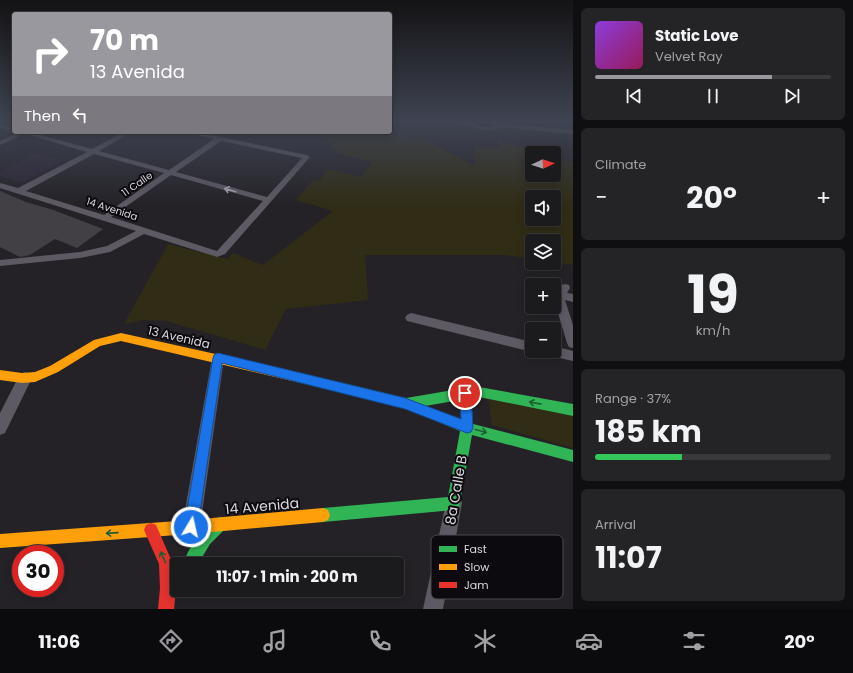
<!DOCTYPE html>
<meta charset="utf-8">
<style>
:root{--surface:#1b1a1d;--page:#242326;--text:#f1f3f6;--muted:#a0a1a4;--line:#39383b;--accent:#9a989f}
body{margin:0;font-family:Poppins,sans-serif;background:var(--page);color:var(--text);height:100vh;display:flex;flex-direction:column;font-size:15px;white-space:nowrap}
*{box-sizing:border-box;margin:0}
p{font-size:13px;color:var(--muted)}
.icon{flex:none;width:22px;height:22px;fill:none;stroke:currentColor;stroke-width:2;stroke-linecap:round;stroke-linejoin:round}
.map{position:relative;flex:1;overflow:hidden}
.drawer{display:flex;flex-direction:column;gap:8px;padding:8px;background:#0f0e10;width:280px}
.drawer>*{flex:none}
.hud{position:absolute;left:12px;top:12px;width:380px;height:122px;border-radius:4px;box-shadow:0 2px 10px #0003,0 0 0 1px var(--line);background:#9a989f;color:#fff;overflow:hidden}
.needle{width:26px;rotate:86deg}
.fabs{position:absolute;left:525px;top:146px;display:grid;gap:8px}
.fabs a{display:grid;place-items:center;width:36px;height:36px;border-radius:4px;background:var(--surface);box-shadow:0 2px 10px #0003,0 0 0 1px var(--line);font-size:20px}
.speed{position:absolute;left:12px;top:545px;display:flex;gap:8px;font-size:20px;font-weight:700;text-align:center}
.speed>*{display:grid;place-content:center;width:52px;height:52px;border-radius:50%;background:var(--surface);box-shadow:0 2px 10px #0003,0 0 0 1px var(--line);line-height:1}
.speed .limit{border:6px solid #d22;background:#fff;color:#111}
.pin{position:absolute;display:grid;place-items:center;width:34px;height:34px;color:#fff;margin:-17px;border:2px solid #fff;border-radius:50%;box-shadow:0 1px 4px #0007}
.me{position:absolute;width:44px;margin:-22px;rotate:9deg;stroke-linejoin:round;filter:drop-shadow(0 0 3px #0008)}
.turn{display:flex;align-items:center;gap:14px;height:84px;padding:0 12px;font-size:18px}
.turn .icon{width:52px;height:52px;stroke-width:2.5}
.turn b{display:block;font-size:28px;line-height:34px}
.then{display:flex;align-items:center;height:38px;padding:0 12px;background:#0003;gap:8px;font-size:15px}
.big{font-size:30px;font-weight:700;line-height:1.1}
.drawer .widget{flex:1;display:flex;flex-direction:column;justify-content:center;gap:6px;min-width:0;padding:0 14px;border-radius:6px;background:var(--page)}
.drawer .dial{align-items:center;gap:0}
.dial b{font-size:52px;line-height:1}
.song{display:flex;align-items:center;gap:12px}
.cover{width:48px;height:48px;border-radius:6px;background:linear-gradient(135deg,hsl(270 70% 55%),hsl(330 70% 35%))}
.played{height:4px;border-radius:2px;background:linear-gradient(90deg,var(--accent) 75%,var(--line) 75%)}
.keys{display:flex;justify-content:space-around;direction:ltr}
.heat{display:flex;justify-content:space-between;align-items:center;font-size:22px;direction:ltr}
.charge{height:6px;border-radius:3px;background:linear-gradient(90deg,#34c759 37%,var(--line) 0)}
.trip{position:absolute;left:170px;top:557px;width:234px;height:40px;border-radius:4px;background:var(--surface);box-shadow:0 2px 10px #0003,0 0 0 1px var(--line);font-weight:700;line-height:40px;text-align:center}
.tab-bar{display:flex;height:64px;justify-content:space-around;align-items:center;background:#0b0a0c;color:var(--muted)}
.tab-bar .icon{width:28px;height:28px}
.tab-bar .selected{color:var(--accent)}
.tab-bar b{font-size:18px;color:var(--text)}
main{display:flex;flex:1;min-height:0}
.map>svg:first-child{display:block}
.built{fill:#2c2535}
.green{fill:#302c16;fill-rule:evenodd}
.building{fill:#424045}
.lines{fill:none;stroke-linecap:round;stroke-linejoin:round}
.street{fill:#5e5a64;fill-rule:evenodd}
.fast{fill:#30b455;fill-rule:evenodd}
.slow{fill:#ff9f0a;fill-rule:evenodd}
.jam{fill:#e5322d;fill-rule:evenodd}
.oneway{stroke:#a8a5ae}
.oneway2{stroke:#1e5f32}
.route{fill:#1a73e8;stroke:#114b97}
.labels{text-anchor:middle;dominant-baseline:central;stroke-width:4;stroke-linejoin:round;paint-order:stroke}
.far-street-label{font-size:10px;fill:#dad7df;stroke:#0c0a0f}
.street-label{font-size:12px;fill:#dad7df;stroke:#0c0a0f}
.near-street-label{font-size:14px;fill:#dad7df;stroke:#0c0a0f}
.key{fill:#0c0a0f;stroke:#4a484d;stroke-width:1}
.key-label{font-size:11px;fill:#dad7df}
</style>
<main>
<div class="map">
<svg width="573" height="609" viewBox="0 0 573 609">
<rect width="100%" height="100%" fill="#242227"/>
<!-- built -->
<path class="built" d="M36,153L63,161L22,183L0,176V171Z"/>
<!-- green -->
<path class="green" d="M319,132H354L422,138L475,166V146L499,149L498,140L542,153H532V175H554V157L573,163V265L554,262V241H532V259L504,255H365L368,300L286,309L265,350L166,321L144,320L124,324L168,244L227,259L233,253L263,265L333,211L296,200L313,180L319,181L328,169L361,177L372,162L338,153L322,133ZM532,197H554V219H532Z
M487,390L573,414V448L492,425Z"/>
<!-- building -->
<path class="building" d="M0,191L26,202L57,211H56L103,229L77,248L55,239L30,255L20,257L0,247Z"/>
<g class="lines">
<!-- street -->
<path class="street" d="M436,121L469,122L468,121H474C477,128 488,128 495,126L488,121H495L499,123L573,130V134L500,127C491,134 480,129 470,126C461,123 449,124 439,123Z
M0,124L14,128V132L0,128Z
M20,132H30L92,149L124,132H132L99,151L169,170L214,139L185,132H197L307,155L310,157L225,254L217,257L214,256L144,234L110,252L80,258L0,266V260L80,252L107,246L136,231L0,188V183L18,188L87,152L25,134L0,145V141ZM221,141L302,158L267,197L176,172ZM94,154L164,173L104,215L26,191ZM171,175L263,201L217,251L111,217Z
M565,284L569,285L570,288L567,293L573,294V302L565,300L573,325V348L569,347L567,343L554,300V292L561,285Z
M411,313L532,342V351H535L532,352L407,321L405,318L407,315Z
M554,346L573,351V361L547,355L545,351H554Z
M218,353L222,354L224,358L200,527L197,533L191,536L185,533L182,527L212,358L214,354Z
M25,372L30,374L32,378L5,433L0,435V413L20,374Z
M454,495L460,497L462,503L443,609H423L446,503L448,497Z"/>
<!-- fast -->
<path class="fast" d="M292,371L406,398L465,388L479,387L573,404V416L479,397L471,398L473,424L573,450V462L472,435L459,508L454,510L323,522L318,520L316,515L318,510L323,508L448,497L460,431L405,408L292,381L288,379L287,376L288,373ZM460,400L461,420L425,406Z
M220,517L225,519L227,524L225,529L210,544L198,564H183C189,547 203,524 220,517Z"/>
<!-- slow -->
<path class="slow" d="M121,333L292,371L296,373L297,376L296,379L292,381L121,341L100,346L58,372L35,382L22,383L0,380V370L22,373L35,372L50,366L94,340Z
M323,508L328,510L330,515L328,520L323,522L191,534L0,548V534L191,520Z"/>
<!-- jam -->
<path class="jam" d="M151,523L156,525L173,564L176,588L174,609H158L160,588L159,564L144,530L146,525Z"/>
</g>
<!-- one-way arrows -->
<defs><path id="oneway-shaft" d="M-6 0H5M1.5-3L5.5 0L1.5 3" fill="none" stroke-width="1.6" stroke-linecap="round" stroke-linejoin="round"/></defs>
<use class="oneway" href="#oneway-shaft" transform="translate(230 190) rotate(-164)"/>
<g class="oneway2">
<use href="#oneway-shaft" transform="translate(535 403) rotate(-169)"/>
<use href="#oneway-shaft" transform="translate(481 431) rotate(15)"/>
<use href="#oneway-shaft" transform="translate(112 533) rotate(176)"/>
<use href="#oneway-shaft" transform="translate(163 557) rotate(-114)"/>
</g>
<!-- sky -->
<linearGradient id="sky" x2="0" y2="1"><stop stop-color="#141315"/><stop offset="0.59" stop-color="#3f4452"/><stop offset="1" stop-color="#3f4452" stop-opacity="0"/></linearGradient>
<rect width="573" height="206" fill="url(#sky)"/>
<!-- route -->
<path class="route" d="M218,353L405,398L461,419L460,393L461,390L465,388L469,390L471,393L473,428L471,432L467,433L405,409L222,363L198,527L196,532L191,534L186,532L184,527L213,358L214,355Z"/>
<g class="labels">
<!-- far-street labels -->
<g class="far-street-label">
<text transform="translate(137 184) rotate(-35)">11 Calle</text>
<text transform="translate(112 209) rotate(18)">14 Avenida</text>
</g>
<!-- street labels -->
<g class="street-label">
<text transform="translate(179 337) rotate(13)">13 Avenida</text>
</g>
<!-- near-street labels -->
<g class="near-street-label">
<text transform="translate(456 490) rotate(-80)">8a Calle B</text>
<text transform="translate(262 506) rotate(-5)">14 Avenida</text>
</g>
</g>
<!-- legend -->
<rect x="431" y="535" width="132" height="64" rx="6" class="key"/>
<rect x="439" y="546" width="18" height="6" fill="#30b455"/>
<rect x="439" y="564" width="18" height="6" fill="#ff9f0a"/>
<rect x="439" y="582" width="18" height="6" fill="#e5322d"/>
<g class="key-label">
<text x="464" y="553">Fast</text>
<text x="464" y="571">Slow</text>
<text x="464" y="589">Jam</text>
</g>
</svg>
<div class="fabs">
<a><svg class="needle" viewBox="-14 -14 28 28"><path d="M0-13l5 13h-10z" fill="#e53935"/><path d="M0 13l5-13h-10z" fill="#a0a1a4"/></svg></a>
<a><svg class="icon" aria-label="sound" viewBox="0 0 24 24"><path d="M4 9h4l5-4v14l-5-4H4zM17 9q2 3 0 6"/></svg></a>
<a><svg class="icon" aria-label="layers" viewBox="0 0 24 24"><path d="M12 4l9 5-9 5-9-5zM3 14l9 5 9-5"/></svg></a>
<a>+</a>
<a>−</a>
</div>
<div class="speed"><div class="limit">30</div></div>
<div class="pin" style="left:465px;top:393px;background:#d93025"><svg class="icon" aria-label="arrive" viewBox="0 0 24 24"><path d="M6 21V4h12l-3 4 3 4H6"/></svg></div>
<svg class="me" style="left:191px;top:527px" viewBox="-20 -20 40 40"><circle r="17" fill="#1a73e8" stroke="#fff" stroke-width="3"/><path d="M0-11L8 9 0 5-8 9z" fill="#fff"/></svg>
<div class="trip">11:07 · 1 min · 200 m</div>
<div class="hud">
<div class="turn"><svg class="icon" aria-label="right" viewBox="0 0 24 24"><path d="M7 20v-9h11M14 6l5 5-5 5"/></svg><div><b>70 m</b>13 Avenida</div></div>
<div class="then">Then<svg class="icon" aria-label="left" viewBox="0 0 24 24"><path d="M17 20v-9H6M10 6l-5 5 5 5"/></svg></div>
</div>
</div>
<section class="drawer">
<div class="widget">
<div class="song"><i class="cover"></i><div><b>Static Love</b><p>Velvet Ray</p></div></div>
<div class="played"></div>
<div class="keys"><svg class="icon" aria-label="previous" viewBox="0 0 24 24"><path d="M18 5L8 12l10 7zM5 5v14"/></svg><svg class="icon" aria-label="pause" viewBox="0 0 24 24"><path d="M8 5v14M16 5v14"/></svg><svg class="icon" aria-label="next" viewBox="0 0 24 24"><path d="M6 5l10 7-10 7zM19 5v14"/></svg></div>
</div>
<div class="widget"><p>Climate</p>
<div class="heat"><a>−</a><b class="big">20°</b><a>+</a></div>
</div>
<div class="widget dial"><b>19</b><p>km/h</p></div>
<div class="widget"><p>Range · 37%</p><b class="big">185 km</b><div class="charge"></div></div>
<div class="widget"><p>Arrival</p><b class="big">11:07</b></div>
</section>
</main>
<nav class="tab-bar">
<b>11:06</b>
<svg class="icon selected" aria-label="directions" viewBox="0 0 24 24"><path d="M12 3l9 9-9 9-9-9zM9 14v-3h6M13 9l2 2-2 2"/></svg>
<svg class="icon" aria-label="music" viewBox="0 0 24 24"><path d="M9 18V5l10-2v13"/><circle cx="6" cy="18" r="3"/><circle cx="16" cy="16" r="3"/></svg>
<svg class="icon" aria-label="phone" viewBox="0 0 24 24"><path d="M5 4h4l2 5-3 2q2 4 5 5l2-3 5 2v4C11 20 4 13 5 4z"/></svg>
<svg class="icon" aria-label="climate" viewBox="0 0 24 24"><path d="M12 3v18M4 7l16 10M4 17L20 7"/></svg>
<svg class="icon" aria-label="car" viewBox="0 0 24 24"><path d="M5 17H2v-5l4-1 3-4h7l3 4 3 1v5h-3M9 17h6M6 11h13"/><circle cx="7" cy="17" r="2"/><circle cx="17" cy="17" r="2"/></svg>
<svg class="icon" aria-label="filters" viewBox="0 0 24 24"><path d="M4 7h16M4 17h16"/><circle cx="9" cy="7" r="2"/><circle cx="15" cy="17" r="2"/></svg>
<b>20°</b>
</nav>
